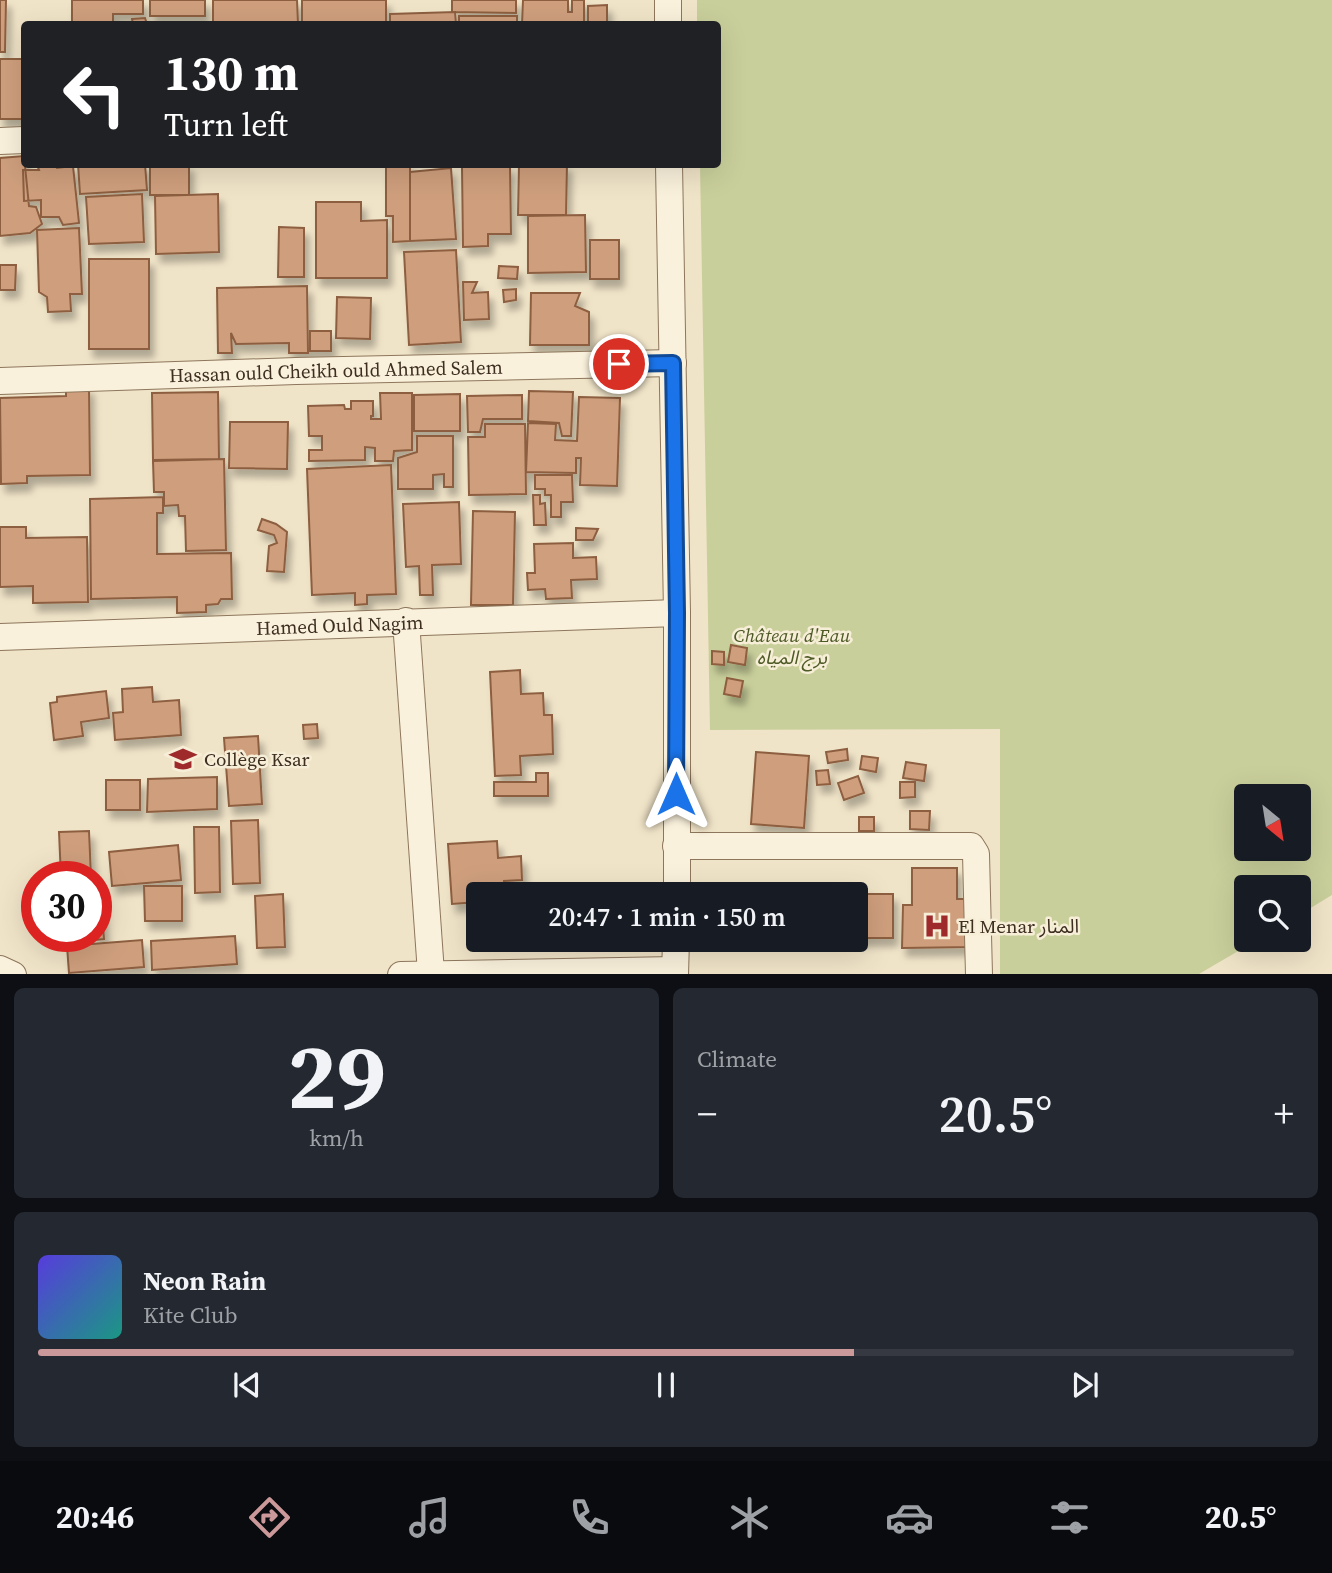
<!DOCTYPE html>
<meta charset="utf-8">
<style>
:root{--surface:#171b24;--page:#242831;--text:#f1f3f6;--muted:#9ea1a6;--line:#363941;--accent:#cc999b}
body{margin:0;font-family:"Source Serif 4","Noto Sans Arabic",serif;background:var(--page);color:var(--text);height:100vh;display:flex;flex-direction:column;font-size:26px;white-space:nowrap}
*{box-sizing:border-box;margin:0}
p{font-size:23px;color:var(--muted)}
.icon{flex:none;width:38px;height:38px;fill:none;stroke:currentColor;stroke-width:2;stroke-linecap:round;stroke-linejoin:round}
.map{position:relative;height:974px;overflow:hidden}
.drawer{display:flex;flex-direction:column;gap:14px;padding:14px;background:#0d0f14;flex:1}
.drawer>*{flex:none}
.top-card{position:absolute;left:21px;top:21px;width:700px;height:147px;border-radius:7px;box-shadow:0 7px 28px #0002;background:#202124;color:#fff;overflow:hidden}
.needle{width:46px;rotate:150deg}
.fabs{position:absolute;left:1234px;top:784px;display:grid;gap:14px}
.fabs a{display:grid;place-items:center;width:77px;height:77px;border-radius:7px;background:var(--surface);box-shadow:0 7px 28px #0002;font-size:35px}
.speed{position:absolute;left:21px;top:861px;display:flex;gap:14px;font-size:35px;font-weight:700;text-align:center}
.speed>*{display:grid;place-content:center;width:91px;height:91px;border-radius:50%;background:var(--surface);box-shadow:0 7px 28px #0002;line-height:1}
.speed .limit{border:10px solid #d22;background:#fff;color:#111}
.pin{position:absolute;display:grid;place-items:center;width:60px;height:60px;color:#fff;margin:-30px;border:4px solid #fff;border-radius:50%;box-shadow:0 2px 7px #0007}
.me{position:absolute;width:77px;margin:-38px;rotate:0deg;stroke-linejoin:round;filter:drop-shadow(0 0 5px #0008)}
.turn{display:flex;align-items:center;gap:24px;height:147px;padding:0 28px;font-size:32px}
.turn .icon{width:91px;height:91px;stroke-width:2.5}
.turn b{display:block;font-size:49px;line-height:60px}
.big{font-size:52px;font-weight:600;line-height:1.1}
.drawer .card{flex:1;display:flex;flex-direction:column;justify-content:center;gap:10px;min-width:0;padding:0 24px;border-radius:10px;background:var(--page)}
.drawer .dial{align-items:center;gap:0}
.dial b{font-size:91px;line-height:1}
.song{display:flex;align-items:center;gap:21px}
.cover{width:84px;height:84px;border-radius:10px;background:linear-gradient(135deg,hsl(250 70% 55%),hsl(170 70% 35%))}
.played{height:7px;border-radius:4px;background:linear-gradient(90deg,var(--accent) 65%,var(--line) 65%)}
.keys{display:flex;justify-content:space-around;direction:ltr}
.heat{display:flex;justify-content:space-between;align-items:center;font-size:38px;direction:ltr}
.drawer .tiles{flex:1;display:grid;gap:14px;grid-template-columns:1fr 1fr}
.card:last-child{grid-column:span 2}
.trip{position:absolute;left:466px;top:882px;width:402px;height:70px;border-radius:7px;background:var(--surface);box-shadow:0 7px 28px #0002;font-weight:600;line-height:70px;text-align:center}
.tabs{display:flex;height:112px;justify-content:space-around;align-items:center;background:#090b0e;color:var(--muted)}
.tabs .icon{width:49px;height:49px}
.tabs .current{color:var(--accent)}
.tabs b{font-size:32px;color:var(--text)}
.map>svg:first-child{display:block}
.green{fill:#c9cf9b;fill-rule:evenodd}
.building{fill:#cf9f7d;stroke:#8d5f41;stroke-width:2;filter:url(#shadow)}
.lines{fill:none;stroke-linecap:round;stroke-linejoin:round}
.minor-casing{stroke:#8d765c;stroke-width:28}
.minor{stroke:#faf1dc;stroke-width:26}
.route-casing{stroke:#114b97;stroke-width:18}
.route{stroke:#1a73e8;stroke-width:12}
.labels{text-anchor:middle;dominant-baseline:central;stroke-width:5;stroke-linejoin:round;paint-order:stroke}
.street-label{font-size:19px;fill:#3d2e20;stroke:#f7eed8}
.park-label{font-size:19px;font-style:italic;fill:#4d5a26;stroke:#f7eed8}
.poi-label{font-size:19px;fill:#3d2e20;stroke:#f7eed8;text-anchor:start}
</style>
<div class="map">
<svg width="1332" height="975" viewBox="0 0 1332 975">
<defs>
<filter id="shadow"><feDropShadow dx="4.5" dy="8" stdDeviation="3.5" flood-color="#0004"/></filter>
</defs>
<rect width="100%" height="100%" fill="#f0e4c8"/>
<!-- green -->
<path class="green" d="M697,0H1332V895L1299,915L1298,887H1246V940H1257L1199,974H1000V729L710,730L700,165L718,164V24H697ZM1246,796H1298V849H1246Z"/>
<!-- building -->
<path class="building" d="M0,0H6L5,52H0Z
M72,0H143V14H113V24H72Z
M150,0H205V16H150Z
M213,0H297L298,24H213Z
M302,0H386V24H302Z
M452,0H516V13L452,12Z
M523,0H568V12H572V0H584V24H522Z
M607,5V22L588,23V6Z
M455,12L456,24H390V14Z
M459,16H517V24H459Z
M145,18L147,24L206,22V24H133L132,19Z
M0,59H24V119H0Z
M24,156L29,206L36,207L42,224L30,233L0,236V158Z
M56,164L57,168L73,166L79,223L63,225L59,217H41V200L24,201L23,170H39L37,165Z
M78,164H145L147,190L80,194Z
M150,164H189V195H150Z
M386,164H410V241L393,242V216H386Z
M519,164H567L566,215H518Z
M510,166L511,234H488V246L463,247L462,167Z
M451,168L456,239L410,241V172Z
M142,194L144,242L89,244L86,197Z
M218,194L219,252L156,254L155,196Z
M316,202H361V221L387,220V278H316Z
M585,215L586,272L528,273V216Z
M279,227L304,228V277H278Z
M79,228L82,294H70L71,311L48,312L47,297L39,292L37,230Z
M590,240H619V279H590Z
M456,250L461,342L409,345L404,252Z
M89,259H149V349H89Z
M0,265H16L15,290H0Z
M499,266L518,267L517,279L498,278Z
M463,282H477L472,293L488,292L489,319L464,320Z
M307,286L308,353H289V343L236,344L231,333L232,353H218L217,288Z
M516,289V300L504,302L503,290Z
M531,293H580L575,306L589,312V345H530Z
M337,297L371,298L370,339L336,338Z
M310,331H331V351H310Z
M66,387H89L90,475L27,476V483L1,484L0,398L66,396Z
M529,391L573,392L571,436H562L559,423L528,421Z
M218,392L219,459L153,460L152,393Z
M380,393H412V450L394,451L393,461H375V448L365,447V460L309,461V450H322V436H309L308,406L344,405L345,409H351V401H373V416H371V419H381Z
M460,394V431H414V395Z
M522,395V419H483L480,432H468L467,396Z
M579,397L620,398L617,486L580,485L581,458H576V473L526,472L528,423L556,424L555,440L577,441Z
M230,422H288L287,469L229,468Z
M485,424H525L526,494L469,495L468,437H485Z
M417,436H453V487H444V474L433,475V489H398V458L417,452Z
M224,459L226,550L186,551L185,516H179L178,505L164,506V492H154L153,461Z
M391,465L396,594L367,595V604L355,605V593L312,595L307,469Z
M535,475H572L573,502H561V517H551V495H545V489H535Z
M533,495H540V504L545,503L546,525H534Z
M163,497V513H157V554L231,553L232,599H221L218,604L206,605V612L177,613V597L91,599L90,499Z
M459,502L461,564L432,565L433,595H420L419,566L406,567L403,504Z
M473,511L515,512L513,605H471Z
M262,519L276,524L287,532L284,572L267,571L269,546L277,543L274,535L258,530Z
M0,527H26V538L87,537L88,602L33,603V586L0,587Z
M576,528L598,529L593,540H576Z
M573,543V558L596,557L597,579L571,580L572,598L546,599L545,589L528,590L527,573H535L534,544Z
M731,645L747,648L745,665L728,662Z
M712,651L724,652V665L712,664Z
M520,670L521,694L543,693L544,715H552L553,754L520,756L521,775L495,776L490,672Z
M727,678L743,681L740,697L724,694Z
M152,687L153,702L179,700L181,735L115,740L113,713L123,712L122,689Z
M106,691L109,718L81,722L83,736L54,740L50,703L57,702V697Z
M317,724L318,738L304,739L303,725Z
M258,736L262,804L229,806L224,738Z
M847,749L848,760L828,763L826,752Z
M756,752L809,756L804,828L751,824Z
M862,756L878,758L876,772L860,769Z
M906,762L926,765L924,781L903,778Z
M828,770L830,784L817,785L816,771Z
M536,773H548V796H494V782H536Z
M858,776L864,793L844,800L838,783Z
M217,777V809L147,812L148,779Z
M106,780H140V810H106Z
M900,782H915V797L900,798Z
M910,811H930L929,830L910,829Z
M859,817H874V831H859Z
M258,820L260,883L233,884L231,821Z
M194,827H219L220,892L195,893Z
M89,831L91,877H61L59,832Z
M497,841L498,858L521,856L522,880L504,881L505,894H478V902L452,904L448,844Z
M178,845L181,880L112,886L109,852Z
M912,868H957V899H972V947L902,948L903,905H912Z
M594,885L595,894H581L580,886Z
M144,886H182V921H145Z
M852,889H867V894H893V938H856V894H852Z
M283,894L285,947L257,948L255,896Z
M96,899H101L104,939L75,942V936H96Z
M235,936L237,964L152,970L151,941Z
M142,940L144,967L69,973L67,946Z"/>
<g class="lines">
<defs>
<g id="minor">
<path d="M668,0V24"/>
<path d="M0,141L24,140"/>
<path d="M669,164L677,613V894"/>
<path id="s1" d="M0,381L296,371L673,363"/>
<path d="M406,621L431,973"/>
<path id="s2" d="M0,637L677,613"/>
<path d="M676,846H971L976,854L979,975"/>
<path d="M0,969L13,975"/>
<path d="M401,975L675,970"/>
<path d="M675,975L676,940"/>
</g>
</defs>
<!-- minor casing -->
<use href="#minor" class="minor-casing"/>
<!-- minor -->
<use href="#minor" class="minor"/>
</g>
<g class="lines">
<defs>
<path id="route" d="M619,364L673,363L677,613L676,794"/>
</defs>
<!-- route casing -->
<use href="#route" class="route-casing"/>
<!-- route -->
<use href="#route" class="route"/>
</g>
<!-- icons -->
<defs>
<symbol id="school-bare" viewBox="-9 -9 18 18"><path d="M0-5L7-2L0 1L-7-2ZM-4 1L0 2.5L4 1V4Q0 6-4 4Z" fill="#9e2a2b" stroke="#f7eed8" stroke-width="2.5" paint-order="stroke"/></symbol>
<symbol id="hospital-bare" viewBox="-9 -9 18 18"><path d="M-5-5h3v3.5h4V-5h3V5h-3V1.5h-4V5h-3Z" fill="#9e2a2b" stroke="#f7eed8" stroke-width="2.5" paint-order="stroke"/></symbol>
</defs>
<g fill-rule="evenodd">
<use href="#school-bare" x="164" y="740" width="38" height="38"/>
<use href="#hospital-bare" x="918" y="907" width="38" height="38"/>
</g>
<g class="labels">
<!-- street labels -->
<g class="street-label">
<text stroke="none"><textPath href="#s1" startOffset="336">Hassan ould Cheikh ould Ahmed Salem</textPath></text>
<text stroke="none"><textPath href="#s2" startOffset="340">Hamed Ould Nagim</textPath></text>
</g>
<!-- park labels -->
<g class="park-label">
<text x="792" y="635">Château d'Eau<tspan x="792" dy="22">برج المياه</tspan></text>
</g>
<!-- poi labels -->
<g class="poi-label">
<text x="204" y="759">Collège Ksar</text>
<text x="958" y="926">El Menar المنار</text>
</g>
</g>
</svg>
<div class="fabs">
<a><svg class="needle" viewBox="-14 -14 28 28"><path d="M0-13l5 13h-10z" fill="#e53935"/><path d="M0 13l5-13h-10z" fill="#9ea1a6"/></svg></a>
<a><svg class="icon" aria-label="search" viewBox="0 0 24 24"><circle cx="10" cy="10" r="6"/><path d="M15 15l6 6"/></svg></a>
</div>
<div class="speed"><div class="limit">30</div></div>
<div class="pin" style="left:619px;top:364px;background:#d93025"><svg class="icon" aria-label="arrive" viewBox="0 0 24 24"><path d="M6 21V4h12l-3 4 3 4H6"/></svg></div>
<svg class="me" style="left:676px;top:794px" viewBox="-20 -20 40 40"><path d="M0-17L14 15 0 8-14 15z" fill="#1a73e8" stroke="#fff" stroke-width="4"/></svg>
<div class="trip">20:47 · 1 min · 150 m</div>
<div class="top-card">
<div class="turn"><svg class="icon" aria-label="left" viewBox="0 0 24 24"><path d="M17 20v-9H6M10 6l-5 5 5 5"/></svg><div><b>130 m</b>Turn left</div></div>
</div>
</div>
<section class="drawer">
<div class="tiles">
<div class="card dial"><b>29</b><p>km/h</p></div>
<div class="card"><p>Climate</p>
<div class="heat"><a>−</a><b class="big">20.5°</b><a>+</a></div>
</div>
<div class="card">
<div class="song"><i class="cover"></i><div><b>Neon Rain</b><p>Kite Club</p></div></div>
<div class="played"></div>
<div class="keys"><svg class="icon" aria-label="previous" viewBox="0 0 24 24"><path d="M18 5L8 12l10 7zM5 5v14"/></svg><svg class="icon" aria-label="pause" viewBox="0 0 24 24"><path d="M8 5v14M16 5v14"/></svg><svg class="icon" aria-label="next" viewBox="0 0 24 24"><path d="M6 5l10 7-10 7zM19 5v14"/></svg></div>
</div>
</div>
</section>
<nav class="tabs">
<b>20:46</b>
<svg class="icon current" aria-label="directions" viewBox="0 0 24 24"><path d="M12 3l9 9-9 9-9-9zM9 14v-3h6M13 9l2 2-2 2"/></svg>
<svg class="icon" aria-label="music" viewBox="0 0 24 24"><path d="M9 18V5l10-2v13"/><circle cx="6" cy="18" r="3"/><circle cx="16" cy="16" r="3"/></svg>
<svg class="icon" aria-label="phone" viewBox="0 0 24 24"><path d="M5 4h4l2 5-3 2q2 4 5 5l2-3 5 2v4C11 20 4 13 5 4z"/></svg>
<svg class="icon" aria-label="climate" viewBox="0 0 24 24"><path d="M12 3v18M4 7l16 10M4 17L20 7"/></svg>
<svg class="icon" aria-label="car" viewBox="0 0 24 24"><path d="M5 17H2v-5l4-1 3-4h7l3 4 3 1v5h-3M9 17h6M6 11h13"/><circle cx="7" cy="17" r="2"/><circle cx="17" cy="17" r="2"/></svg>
<svg class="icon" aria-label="filters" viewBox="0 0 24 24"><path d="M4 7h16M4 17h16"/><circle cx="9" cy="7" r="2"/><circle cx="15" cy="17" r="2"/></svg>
<b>20.5°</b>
</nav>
